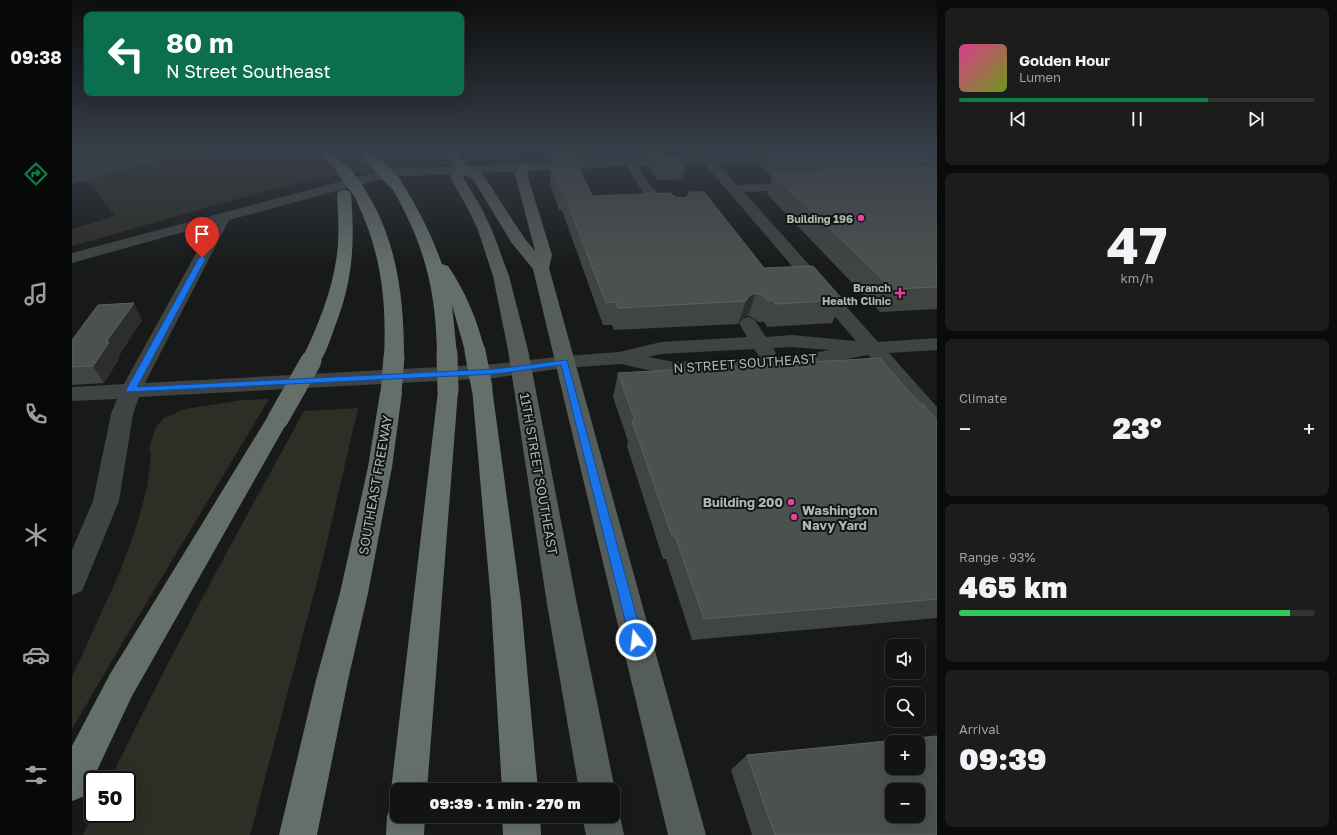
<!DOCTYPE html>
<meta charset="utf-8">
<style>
:root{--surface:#121413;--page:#1b1d1c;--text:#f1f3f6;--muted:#9c9ea0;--line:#313333;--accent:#0b8043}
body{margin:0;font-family:"Golos Text",sans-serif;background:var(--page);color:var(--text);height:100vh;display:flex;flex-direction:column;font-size:15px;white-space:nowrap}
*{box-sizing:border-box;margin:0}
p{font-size:13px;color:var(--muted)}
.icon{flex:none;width:22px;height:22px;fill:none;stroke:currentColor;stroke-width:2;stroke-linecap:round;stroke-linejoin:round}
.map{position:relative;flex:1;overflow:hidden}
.side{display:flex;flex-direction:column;gap:8px;padding:8px;background:#0a0b0a;width:400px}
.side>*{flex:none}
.guide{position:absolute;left:12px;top:12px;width:380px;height:84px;border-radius:8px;box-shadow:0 4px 16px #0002,0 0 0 1px var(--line);background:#0b6e4f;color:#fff;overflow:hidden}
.controls{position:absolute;left:813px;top:639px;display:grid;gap:8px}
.controls a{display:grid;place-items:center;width:40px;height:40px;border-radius:8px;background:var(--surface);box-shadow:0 4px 16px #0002,0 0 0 1px var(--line);font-size:20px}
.speed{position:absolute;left:12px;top:771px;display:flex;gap:8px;font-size:20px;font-weight:700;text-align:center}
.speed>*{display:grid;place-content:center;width:52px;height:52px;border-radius:50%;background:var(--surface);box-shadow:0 4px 16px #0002,0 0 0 1px var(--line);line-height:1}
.speed .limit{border:2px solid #111;border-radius:6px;background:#fff;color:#111}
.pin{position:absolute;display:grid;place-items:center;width:34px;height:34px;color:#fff;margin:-41px -17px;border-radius:50% 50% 50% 0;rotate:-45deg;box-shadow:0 0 4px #0007}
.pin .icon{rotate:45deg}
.me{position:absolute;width:44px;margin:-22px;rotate:345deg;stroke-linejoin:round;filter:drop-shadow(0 0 3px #0008)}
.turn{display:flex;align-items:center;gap:14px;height:84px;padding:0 16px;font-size:18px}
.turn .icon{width:52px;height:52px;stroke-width:2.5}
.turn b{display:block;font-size:28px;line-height:34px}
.big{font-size:30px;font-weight:800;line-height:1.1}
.side .tile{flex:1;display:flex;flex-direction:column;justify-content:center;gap:6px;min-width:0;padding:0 14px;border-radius:8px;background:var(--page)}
.side .dial{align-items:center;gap:0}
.dial b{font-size:52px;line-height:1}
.song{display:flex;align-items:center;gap:12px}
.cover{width:48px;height:48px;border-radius:6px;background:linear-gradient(135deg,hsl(330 70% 55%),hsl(80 70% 35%))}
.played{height:4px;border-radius:2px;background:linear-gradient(90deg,var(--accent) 70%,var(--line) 70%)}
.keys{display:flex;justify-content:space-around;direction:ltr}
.heat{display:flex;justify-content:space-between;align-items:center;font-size:22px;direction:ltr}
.charge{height:6px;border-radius:3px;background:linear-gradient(90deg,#34c759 93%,var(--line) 0)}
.trip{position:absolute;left:318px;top:783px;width:230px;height:40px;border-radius:8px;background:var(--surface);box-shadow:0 4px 16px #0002,0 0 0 1px var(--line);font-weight:800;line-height:40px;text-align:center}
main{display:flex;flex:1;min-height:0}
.dock{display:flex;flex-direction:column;width:72px;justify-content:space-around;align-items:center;background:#070808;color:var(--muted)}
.dock .icon{width:28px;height:28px}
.dock .active{color:var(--accent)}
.dock b{font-size:18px;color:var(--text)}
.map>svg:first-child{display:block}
.green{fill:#2f2e26}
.water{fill:#314235}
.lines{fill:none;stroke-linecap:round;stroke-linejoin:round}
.minor{fill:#3e4441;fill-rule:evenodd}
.major{fill:#555d59;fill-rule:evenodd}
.highway{fill:#656f6a;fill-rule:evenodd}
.highway-bridge-far1{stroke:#656f6a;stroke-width:13}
.highway-bridge{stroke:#656f6a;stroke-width:21}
.wall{fill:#404542;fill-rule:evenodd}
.shaded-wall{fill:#2b2e2d}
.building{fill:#4c514e;stroke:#5a625d;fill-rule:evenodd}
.route{fill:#1a73e8;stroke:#114b97}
.poi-dot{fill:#ea3fa9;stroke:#131514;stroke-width:1.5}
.labels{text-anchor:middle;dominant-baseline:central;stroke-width:4;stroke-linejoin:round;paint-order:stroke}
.far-poi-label{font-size:11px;font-weight:bold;fill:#abb9b0;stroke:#131514;text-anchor:end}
.street-label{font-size:13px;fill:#abb9b0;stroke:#131514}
.poi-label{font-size:13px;font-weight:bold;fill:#abb9b0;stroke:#131514;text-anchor:end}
</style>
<main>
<nav class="dock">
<b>09:38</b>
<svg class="icon active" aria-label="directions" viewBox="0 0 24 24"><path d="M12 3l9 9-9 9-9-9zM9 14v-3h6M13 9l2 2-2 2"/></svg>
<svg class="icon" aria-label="music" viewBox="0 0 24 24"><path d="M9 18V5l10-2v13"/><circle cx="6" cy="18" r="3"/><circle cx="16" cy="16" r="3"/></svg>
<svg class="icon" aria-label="phone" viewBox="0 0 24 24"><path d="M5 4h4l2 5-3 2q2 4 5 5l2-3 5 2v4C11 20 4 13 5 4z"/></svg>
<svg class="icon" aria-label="climate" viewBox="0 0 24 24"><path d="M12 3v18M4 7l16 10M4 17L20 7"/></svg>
<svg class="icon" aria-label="car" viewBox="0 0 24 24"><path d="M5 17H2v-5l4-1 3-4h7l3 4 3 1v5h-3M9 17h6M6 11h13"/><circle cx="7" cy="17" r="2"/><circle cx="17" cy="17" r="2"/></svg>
<svg class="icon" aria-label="filters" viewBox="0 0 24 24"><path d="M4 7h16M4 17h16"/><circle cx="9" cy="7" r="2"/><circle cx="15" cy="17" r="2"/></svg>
</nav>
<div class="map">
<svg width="865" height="835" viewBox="0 0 865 835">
<rect width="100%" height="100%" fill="#181a19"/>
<!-- green -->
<path class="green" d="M132,149H441L448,158L354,166L246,178L214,187L201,189L0,246V229L43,216L15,180L0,184Z
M197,399L42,657L0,729V677L47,574L63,531L75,488L79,454L77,448L84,427L92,418L113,409L171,400Z
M286,408L251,559L178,835H11L21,814H55V780H38C98,655 165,533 232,411Z"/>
<!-- water -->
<path class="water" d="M0,149H132L0,184Z"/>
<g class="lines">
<!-- minor -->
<path class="minor" d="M623,149H633L638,155L720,153L722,156L720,159L716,160L644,162L665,185L726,182L731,183L733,186L731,189L726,190L672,192L806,342L865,338V350L817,353L865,407V429L857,427L796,355L733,367L642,373L602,376L549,364L492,368L423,378L67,397L61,414L47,501L10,591L0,595V550L21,501L39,414L45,399L0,401V387L52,384L140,224L0,263V253L316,169L625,155L622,151ZM631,162L784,341L720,335L694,337L682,319L676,317L670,319L667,323L675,337L589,342L547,352L492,356L423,364L73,383L157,220L316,177L529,168L536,166L554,165L573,196L593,208L598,215L603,216L608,215L610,212C600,198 595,200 584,191C576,185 571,172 566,165ZM720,347L757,350L733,355L701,357L704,353L701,348ZM682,349L688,358L602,362L576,357L589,354Z"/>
<!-- major -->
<path class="major" d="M369,149H382L395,166L410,173L453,239L463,251L443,174L449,164H457L459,167L455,174L480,255L477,268L634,835H596L461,269L439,242L401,179L393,175L391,177L410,209L420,230L437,276L456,350L505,604L543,790L541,795V790H507L475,604L436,350L421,276L406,230L396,209L378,177L384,169Z
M541,802L548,816L552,835H514L510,816H541Z"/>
<!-- highway -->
<path class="highway" d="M244,149H257L277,170L275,173H267Z
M283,149H296L311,164L309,167C299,169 289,157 283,149Z
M323,179L328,180C346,207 359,234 370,264L376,266C394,292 405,320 413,351L410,355L403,357L396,355L393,351L380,305L385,354L382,358L375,360L368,358L365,354C364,287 351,240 317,183L318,180Z
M286,186L291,187C325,237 332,298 332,357L329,361L322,363L315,361L312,357C315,296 308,245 279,190L281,187Z
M272,190L277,191L279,194C283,245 281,281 262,329C258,341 253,355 246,365L239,367L232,365L229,361C247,324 263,285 266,244C267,227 266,210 265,194L267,191Z
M410,381L417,383L420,388L449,602L466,790H430L419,602L400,388L403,383Z
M376,384L383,386L386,391L355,790H325V816H353L352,835H314L315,816L321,803L324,802L319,790L366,391L369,386Z
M319,386L326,388L330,393L320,467L296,593L276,680L245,835H207L244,680L268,593L296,467L308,393L312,388Z
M206,411L214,413L217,419L60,696L13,796L0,801V746L38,674L198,413Z
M430,816H468L469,835H431Z"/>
<!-- highway-bridge-far1 -->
<path class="highway-bridge-far1" d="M305,164L323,183
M271,170L286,190"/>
<!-- highway-bridge -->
<path class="highway-bridge" d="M403,351L410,388
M375,354L376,391
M319,393L322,357
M206,419L239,361"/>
</g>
<!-- wall -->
<path class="wall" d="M471,149H595L593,155L534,156L527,159L503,160L520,196L603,197L692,268L771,300L760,323L695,327L692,322H686L682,318L676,316L669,318L666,324L542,330L540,325H531L490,210H487L478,184L479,161H475Z
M672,149H865V309L808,312L695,194L700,177L685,162L688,152H675ZM855,164L860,167H854Z
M603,155L613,168L611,179L586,180L578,167L569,166L570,156Z
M70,320L46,357L47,359L32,383L0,385V340Z
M546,373L848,404L865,420V618L620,640L594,559H591L555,446L556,441L541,397Z
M675,755L865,835H680L659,770Z"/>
<!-- shaded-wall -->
<path class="shaded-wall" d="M528,149H535L534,156L527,159Z
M684,293L676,316L669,318L666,324L674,301L677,296Z
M62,303L70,320L46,357L47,359L32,383L21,366L34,342Z"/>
<!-- building -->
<path class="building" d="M692,149H840L857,160L710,166Z
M500,152L520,196L599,193L603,197L609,198L615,197L617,192H632L692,268L741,266L771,300L704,304L700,300H695L691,295L684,293L677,296L674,301L546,308L544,302L534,303L491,190H488L479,165H484L480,153Z
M603,155L613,168L588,169L580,157L570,156Z
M865,167V287L821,289L701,174L725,175L722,172Z
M62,303L34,342H37L21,366L0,367V340L26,305Z
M808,358L848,404H851L865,420V599L632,619L603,536H600L560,421H563L546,373Z
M865,736V835H703L675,755ZM820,742H846V768H820ZM820,790H846V816H820Z"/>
<!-- sky -->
<linearGradient id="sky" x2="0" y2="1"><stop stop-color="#0d0e0e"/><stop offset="0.56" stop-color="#373e49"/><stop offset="1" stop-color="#373e49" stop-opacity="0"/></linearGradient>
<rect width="865" height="266" fill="url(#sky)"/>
<!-- route -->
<path class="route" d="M130,256L134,258L65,387L423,369L495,360L571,640L569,645L564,646L560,645L558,640L489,365L423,374L55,392L54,390L127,258Z"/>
<!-- markers -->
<g class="poi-dot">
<circle cx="789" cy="218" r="4"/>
<path d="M826 287h4v4h4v4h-4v4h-4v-4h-4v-4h4z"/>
<circle cx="719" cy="502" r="4"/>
<circle cx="722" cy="517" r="4"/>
</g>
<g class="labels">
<!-- far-poi labels -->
<g class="far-poi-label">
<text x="781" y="218">Building 196</text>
<text x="819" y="287">Branch<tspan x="819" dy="13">Health Clinic</tspan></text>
</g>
<!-- street labels -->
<g class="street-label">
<text transform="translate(673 363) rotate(-4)">N STREET SOUTHEAST</text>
<text transform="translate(467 474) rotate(80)">11TH STREET SOUTHEAST</text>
<text transform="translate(303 485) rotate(-80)">SOUTHEAST FREEWAY</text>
</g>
<!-- poi labels -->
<g class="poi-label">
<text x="711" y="502">Building 200</text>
<text x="730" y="510" text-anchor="start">Washington<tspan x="730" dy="15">Navy Yard</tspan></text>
</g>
</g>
</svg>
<div class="controls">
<a><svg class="icon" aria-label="sound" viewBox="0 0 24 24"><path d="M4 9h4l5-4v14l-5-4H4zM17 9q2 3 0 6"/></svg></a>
<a><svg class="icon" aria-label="search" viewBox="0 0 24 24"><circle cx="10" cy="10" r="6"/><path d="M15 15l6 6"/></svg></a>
<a>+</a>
<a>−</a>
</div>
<div class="speed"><div class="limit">50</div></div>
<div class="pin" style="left:130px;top:258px;background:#d93025"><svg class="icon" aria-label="arrive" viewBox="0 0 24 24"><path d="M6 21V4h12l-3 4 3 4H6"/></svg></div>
<svg class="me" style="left:564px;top:640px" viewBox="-20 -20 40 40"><circle r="17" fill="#1a73e8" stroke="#fff" stroke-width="3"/><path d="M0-11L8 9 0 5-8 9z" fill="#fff"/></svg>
<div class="trip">09:39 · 1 min · 270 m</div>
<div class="guide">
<div class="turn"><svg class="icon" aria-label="left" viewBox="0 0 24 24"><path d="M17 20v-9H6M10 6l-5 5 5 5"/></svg><div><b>80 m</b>N Street Southeast</div></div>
</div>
</div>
<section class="side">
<div class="tile">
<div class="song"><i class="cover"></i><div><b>Golden Hour</b><p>Lumen</p></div></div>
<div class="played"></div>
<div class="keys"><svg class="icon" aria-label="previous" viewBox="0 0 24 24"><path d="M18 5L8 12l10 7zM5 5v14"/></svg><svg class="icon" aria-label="pause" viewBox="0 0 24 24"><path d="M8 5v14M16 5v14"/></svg><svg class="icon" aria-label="next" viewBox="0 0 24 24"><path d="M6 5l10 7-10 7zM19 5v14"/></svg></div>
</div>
<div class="tile dial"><b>47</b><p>km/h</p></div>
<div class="tile"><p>Climate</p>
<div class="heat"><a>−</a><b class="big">23°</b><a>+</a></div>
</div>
<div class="tile"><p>Range · 93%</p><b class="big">465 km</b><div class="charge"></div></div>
<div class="tile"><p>Arrival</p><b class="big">09:39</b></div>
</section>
</main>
